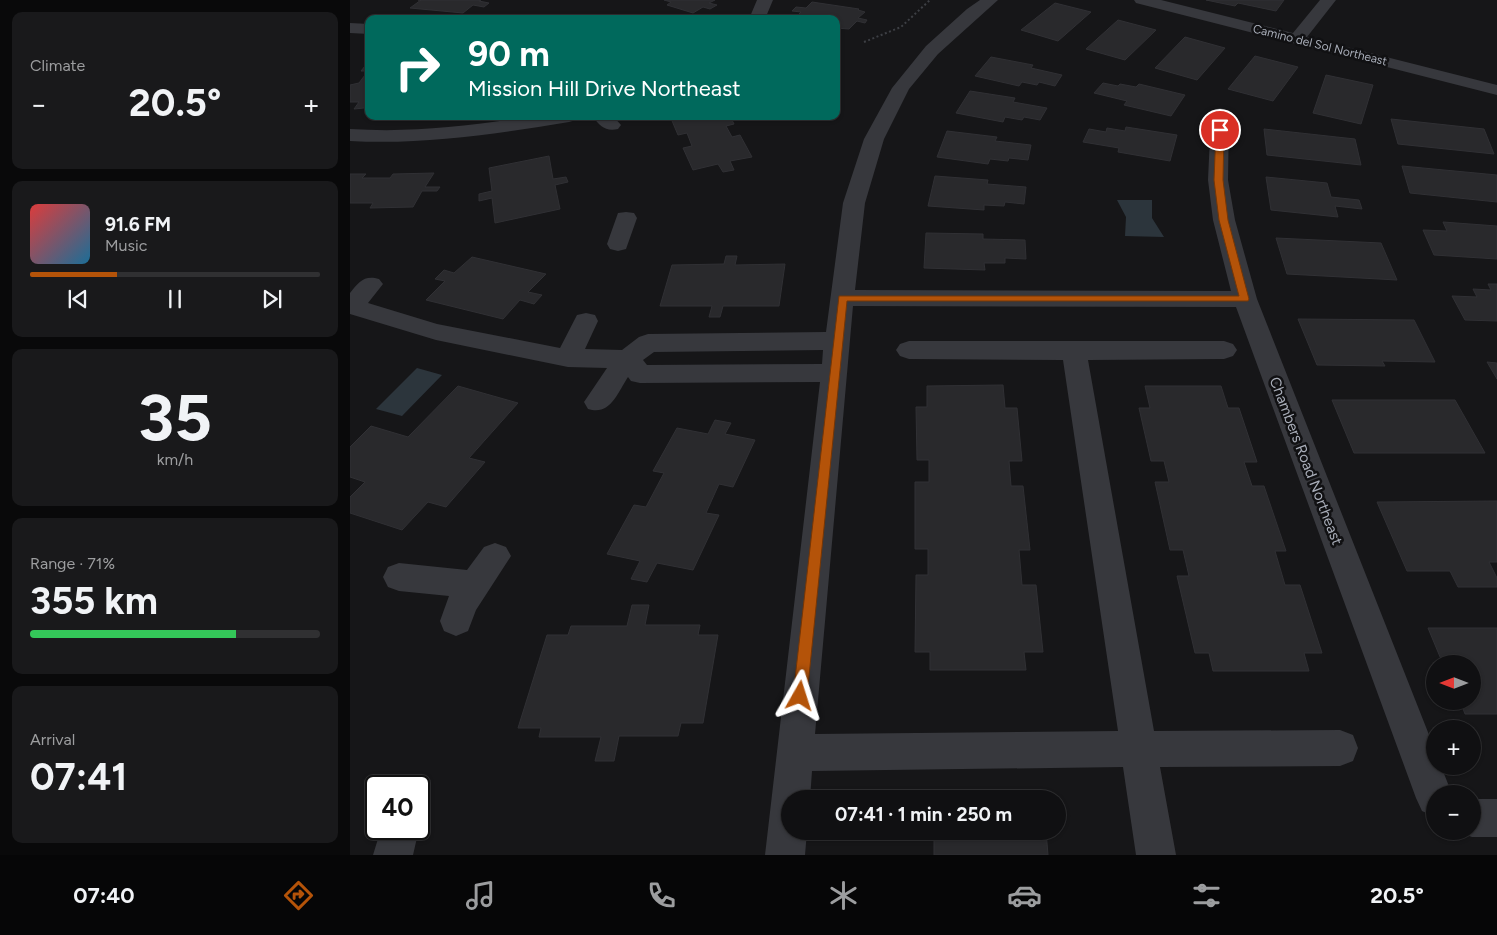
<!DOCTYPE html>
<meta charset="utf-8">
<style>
:root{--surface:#101012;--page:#19191b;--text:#f1f3f6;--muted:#9c9d9f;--line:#303032;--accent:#b45309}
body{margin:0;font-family:Figtree,sans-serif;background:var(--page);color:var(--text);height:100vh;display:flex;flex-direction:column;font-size:19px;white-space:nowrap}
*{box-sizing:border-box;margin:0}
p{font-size:16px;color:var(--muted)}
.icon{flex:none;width:28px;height:28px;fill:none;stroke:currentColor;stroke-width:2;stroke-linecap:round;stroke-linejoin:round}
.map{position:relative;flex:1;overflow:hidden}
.details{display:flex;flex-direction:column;gap:12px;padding:12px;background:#09090a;width:350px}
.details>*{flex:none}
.banner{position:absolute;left:15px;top:15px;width:475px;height:105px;border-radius:10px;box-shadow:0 1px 4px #0004,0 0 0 1px var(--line);background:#00695c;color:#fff;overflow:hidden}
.needle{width:32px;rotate:270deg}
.fabs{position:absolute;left:1076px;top:655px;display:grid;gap:10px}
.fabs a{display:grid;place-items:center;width:55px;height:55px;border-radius:50%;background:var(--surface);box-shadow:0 1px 4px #0004,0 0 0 1px var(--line);font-size:25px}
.speed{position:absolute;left:15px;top:775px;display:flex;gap:10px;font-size:25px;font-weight:700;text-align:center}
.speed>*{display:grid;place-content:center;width:65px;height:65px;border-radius:50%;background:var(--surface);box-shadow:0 1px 4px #0004,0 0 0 1px var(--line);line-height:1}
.speed .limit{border:2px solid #111;border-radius:8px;background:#fff;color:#111}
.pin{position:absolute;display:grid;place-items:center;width:42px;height:42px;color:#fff;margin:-21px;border:2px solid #fff;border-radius:50%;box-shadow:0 1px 5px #0007}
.me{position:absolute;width:55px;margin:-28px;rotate:6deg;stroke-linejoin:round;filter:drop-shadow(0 0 4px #0008)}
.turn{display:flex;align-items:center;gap:18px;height:105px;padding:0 20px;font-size:22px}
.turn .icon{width:65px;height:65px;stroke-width:2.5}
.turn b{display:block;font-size:35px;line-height:42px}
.big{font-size:38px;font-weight:700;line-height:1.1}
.details .card{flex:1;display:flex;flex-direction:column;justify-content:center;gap:8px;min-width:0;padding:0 18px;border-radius:10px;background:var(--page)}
.details .dial{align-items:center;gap:0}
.dial b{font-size:65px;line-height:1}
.song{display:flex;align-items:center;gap:15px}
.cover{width:60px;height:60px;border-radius:8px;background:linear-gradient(135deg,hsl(0 70% 55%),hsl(200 70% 35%))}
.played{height:5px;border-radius:2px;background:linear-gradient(90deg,var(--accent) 30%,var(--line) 30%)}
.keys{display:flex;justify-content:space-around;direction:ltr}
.heat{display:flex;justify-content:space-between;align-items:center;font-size:28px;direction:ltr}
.charge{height:8px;border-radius:4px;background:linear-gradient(90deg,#34c759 71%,var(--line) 0)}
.trip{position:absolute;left:431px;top:790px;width:285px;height:50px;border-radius:25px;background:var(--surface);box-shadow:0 1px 4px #0004,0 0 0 1px var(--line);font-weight:700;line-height:50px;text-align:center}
.tab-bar{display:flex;height:80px;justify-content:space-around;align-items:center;background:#060607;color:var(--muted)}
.tab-bar .icon{width:35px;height:35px}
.tab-bar .on{color:var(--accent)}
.tab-bar b{font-size:22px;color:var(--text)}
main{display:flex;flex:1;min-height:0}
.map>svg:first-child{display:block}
.water{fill:#2c353c}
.building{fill:#29292c;stroke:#303034}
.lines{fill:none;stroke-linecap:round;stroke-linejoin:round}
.path{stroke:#3d3f44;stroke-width:2;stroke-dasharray:2 2.5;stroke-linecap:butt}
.minor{fill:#37383d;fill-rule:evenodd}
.route{fill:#b45309;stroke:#753606}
.labels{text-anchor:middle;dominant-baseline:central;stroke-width:5;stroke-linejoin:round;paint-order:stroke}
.far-street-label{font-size:12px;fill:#a8adb8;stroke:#111113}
.street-label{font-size:15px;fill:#a8adb8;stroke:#111113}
</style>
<main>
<section class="details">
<div class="card"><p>Climate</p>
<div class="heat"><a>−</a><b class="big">20.5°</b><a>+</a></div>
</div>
<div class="card">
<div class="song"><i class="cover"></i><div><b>91.6 FM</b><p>Music</p></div></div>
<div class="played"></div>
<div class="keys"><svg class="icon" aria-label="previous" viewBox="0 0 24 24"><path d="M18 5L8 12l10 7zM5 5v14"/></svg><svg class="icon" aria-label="pause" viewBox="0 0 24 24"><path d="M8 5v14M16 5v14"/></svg><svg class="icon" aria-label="next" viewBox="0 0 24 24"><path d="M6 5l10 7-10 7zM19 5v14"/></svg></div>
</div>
<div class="card dial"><b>35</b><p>km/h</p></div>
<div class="card"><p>Range · 71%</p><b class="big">355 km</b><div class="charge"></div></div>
<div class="card"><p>Arrival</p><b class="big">07:41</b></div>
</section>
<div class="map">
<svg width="1147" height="855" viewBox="0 0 1147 855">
<rect width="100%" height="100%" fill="#161618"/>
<!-- water -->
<path class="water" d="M767,200H802V218L814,237L775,236L776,217Z
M67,368L92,375L52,416L26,409Z"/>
<!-- building -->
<path class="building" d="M68,0H131L129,1L139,3L134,7L123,5L113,13L60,8L71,0Z
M314,0H365L359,3L367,5L360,9L353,7L343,13L317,5L321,2Z
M856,0H934L926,11L888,3L885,6Z
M462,2L509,9L508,10L515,12L508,18L517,20L515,23L507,21L499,29L486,28V19H444L451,12L442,11L446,7L456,8Z
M705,3L741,12L708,41L671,30Z
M768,20L806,30L775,60L736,49Z
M835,37L875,48L847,80L805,68Z
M905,56L948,67L923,101L878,89Z
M641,57L683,65L681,68L712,75L705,86L689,82L687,85L672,82L669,86L625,76Z
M19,61V102L14,108L4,109L9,102H0V85L9,83L18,71H11Z
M976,75L1023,85L1011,124L963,113Z
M753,83L768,86L770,84L786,87L789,84L835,95L821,116L774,105L777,101L744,93Z
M620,91L665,98L663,102L697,108L690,120L674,117L672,120L655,117L653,122L606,113Z
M320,116H380L384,124L376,126L382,137L390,135L402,157L380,161L384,170L373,172L368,164L343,170L333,148L342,146L337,133L328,135Z
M1041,119L1134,129L1144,154L1048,144Z
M776,127L827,135L820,161L768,152L769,148L733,142L739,129L756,132L757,128L775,131Z
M914,129L1005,139L1011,165L917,155Z
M597,131L647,137L645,141L681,145L678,160L659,158L658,161L640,159L638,164L587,157Z
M199,156L203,179L216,177L218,182L205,185L210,209L145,223L142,198L129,201V194L142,191L139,168Z
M1052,166L1147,175V202L1060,193Z
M84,173L75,187H90L87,191H72L63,207L20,208L23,203H0V174H16L12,178H40L43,174Z
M585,176L638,180L637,184L676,187L674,204L655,202L654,206L634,205V210L578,206Z
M916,177L977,183L981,197L1009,200L1012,209L985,206L988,217L921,210Z
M1093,222L1147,226V259L1084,255L1073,230L1097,231Z
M576,233L633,234V239L675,240L676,259L655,258V263H634L635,270L574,268Z
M926,238L1031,243L1047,280L937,274Z
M376,256H387L385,265L435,264L429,306H373L370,317H359L362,306H310L322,265L374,264Z
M122,257L196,274L178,292L192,295L184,304L170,300L153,319L76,300L95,281L85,279L94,270L104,273Z
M1138,284H1147V321L1115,320L1102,296L1127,297L1123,289L1141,290Z
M948,319L1064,320L1085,362L1032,361L1035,366L967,365Z
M1137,362L1147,363V379Z
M653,385L655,408H667L672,461H659L661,486H673L680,550H669L672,585H686L693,652H674L676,670H580V652H565L566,575H578V549H565V482H579V460H567L566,407H577V386Z
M108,386L168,403L119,458L135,462L96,507L78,502L52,530L0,513V497L15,482L0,477V447L21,426L58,437Z
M795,386H871L878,408H889L907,462H894L902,486H914L936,551H925L935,585H950L972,653H954L959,671H863L859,653H845L827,576H839L833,550H820L805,482H819L814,461H801L789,408H800Z
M982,400H1105L1135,453H1004Z
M365,420L381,423L375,434L405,440L383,487L369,484L356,513L369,515L343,570L307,563L297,582L281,579L290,561L257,554L284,505L296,507L314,473L303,471L327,428L358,434Z
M1147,501V562H1139L1147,578V587H1108L1100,571H1057L1027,502Z
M282,605H299L295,625H350L348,635H368L353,723H331L328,736H269L264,761H245L251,737H189L191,728H168L197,635H218L221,626H277Z
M1078,628H1147V714H1115L1110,701H1122V664H1093Z
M584,831H696L698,855H584Z"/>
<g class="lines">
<!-- path -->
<path class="path" d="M514,42L551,27L580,0"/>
<!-- minor -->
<path class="minor" d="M407,0H423L415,19H399Z
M630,0H648L588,54L559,89L534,139L515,203L505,290L881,291L863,220L858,180L861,114L863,110L870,108L877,110L879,114L878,180L885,220L907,299L1085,750V766H1091L1102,794H1085V817L1072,811L1066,798L886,307L503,306L465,734L768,731L713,360L559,359L550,356L546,350L550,344L559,341H874L883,344L887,350L883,356L874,359L738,360L804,731L990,730L1003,735L1008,748L1003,761L990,766L810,767L826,855H786L773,767L462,771L460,799H440V831H457L455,855H415L470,382L290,383L281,381L278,377C267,394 260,416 238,409L234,402L257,368L218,367L86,340L0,314V293C9,282 14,275 29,279L33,284L18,303L87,324L210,348L227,315L236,313L245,315L248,321L235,349L272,350L289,337L298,334L476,332L493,203L514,139L542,88L576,46L617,9ZM473,350L472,364L297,365L293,360L304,352Z
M784,0H811L943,33L970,0H986L957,37L1147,85V95L786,3Z
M0,23L19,24V34L0,33Z
M183,116H228L226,120L219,122C146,134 74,145 0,141V129C62,133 122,126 183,116Z
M243,116H263L271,125L268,129C256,132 249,126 243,116Z
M276,212L284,213L287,218L276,249L268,251L260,249L257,244L268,213Z
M145,543L156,547L161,556L126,610L118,631L106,636L94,631L90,621L99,596L49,591L38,587L33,577L38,567L49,563L117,570L134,547Z
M1122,799H1147V837H1122L1108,832L1122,831Z
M69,828V829L63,855H23L31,829Z"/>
</g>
<!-- route -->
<path class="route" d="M870,128L874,130L873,180L878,220L899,299L898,301H497L457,696L455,701L450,703L445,701L443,696L489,296H889L869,220L864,180L866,130Z"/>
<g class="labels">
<!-- far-street labels -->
<g class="far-street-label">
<text transform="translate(970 45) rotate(14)">Camino del Sol Northeast</text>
</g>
<!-- street labels -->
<g class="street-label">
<text transform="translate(956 461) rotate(69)">Chambers Road Northeast</text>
</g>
</g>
</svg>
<div class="fabs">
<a><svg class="needle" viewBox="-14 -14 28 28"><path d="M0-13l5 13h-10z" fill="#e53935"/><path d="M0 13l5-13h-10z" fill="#9c9d9f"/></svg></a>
<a>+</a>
<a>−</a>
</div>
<div class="speed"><div class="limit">40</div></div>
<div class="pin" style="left:870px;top:130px;background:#d93025"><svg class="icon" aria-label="arrive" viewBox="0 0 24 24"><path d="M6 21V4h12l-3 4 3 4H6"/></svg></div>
<svg class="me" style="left:450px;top:696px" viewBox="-20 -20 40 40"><path d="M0-17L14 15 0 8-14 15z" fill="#b45309" stroke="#fff" stroke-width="4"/></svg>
<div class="trip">07:41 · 1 min · 250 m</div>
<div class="banner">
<div class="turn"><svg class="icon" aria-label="right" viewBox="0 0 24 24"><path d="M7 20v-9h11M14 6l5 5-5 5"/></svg><div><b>90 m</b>Mission Hill Drive Northeast</div></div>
</div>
</div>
</main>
<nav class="tab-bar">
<b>07:40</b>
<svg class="icon on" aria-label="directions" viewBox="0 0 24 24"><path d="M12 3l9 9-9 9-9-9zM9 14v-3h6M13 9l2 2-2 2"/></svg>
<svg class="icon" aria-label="music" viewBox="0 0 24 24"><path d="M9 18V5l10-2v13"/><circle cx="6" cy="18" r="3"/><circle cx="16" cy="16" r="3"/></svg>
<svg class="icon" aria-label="phone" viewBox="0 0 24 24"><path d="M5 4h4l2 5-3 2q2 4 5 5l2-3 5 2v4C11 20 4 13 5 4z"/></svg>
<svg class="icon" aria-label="climate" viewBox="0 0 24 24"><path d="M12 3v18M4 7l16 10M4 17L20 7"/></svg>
<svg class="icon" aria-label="car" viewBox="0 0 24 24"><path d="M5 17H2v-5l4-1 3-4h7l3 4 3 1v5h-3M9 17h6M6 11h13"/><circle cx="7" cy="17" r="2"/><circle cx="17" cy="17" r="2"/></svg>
<svg class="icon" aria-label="filters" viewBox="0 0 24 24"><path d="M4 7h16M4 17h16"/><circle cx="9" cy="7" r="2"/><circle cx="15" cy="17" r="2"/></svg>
<b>20.5°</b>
</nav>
